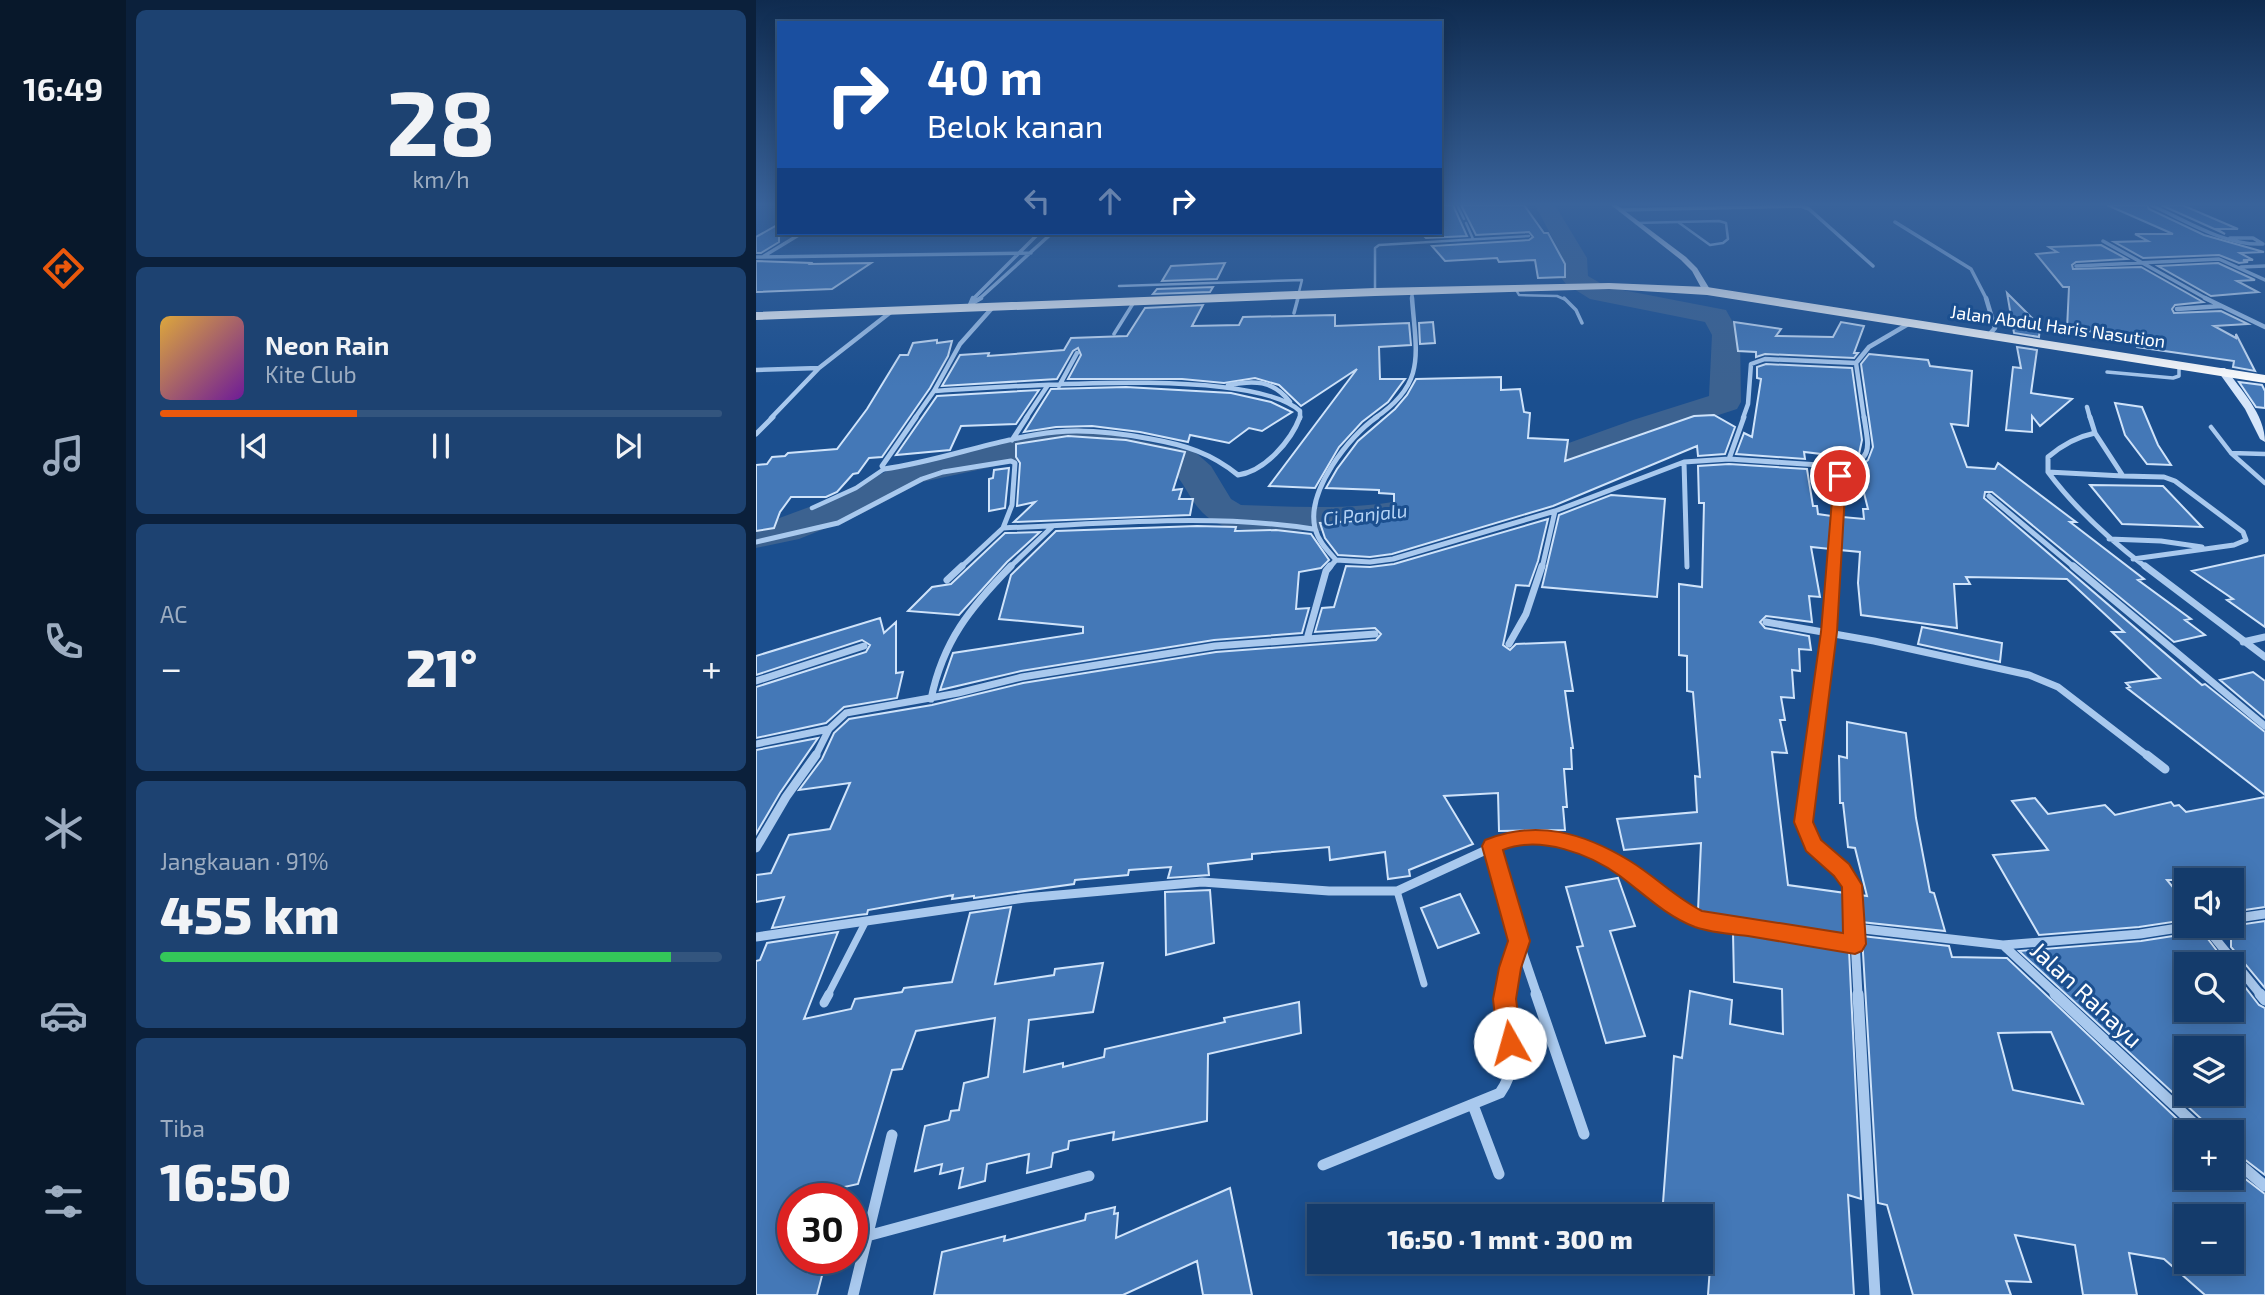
<!DOCTYPE html>
<html lang="id">
<meta charset="utf-8">
<style>
:root{--surface:#143b6b;--page:#1d4271;--text:#f1f3f6;--muted:#9dadc1;--line:#33557e;--accent:#ea580c}
body{margin:0;font-family:"Exo 2",sans-serif;background:var(--page);color:var(--text);height:100vh;display:flex;flex-direction:column;font-size:26px;white-space:nowrap}
*{box-sizing:border-box;margin:0}
p{font-size:23px;color:var(--muted)}
.icon{flex:none;width:38px;height:38px;fill:none;stroke:currentColor;stroke-width:2;stroke-linecap:round;stroke-linejoin:round}
.map{position:relative;flex:1;overflow:hidden}
.details{display:flex;flex-direction:column;gap:10px;padding:10px;background:#0b203b;width:630px}
.details>*{flex:none}
.top-card{position:absolute;left:21px;top:21px;width:665px;height:214px;border-radius:0px;box-shadow:0 4px 18px #0003,0 0 0 2px var(--line);background:#1a4fa0;color:#fff;overflow:hidden}
.buttons{position:absolute;left:1418px;top:868px;display:grid;gap:14px}
.buttons a{display:grid;place-items:center;width:70px;height:70px;border-radius:0px;background:var(--surface);box-shadow:0 4px 18px #0003,0 0 0 2px var(--line);font-size:35px}
.speed{position:absolute;left:21px;top:1183px;display:flex;gap:14px;font-size:35px;font-weight:700;text-align:center}
.speed>*{display:grid;place-content:center;width:91px;height:91px;border-radius:50%;background:var(--surface);box-shadow:0 4px 18px #0003,0 0 0 2px var(--line);line-height:1}
.speed .limit{border:10px solid #d22;background:#fff;color:#111}
.pin{position:absolute;display:grid;place-items:center;width:60px;height:60px;color:#fff;margin:-30px;border:4px solid #fff;border-radius:50%;box-shadow:0 2px 7px #0007}
.me{position:absolute;width:77px;margin:-38px;rotate:353deg;stroke-linejoin:round;filter:drop-shadow(0 0 5px #0008)}
.turn{display:flex;align-items:center;gap:24px;height:147px;padding:0 35px;font-size:32px}
.turn .icon{width:91px;height:91px;stroke-width:2.5}
.turn b{display:block;font-size:49px;line-height:60px}
.lanes{display:flex;align-items:center;height:66px;padding:0 35px;background:#0003;justify-content:center;gap:35px;direction:ltr}
.lanes .off{opacity:.35}
.big{font-size:52px;font-weight:800;line-height:1.1}
.details .widget{flex:1;display:flex;flex-direction:column;justify-content:center;gap:10px;min-width:0;padding:0 24px;border-radius:10px;background:var(--page)}
.details .dial{align-items:center;gap:0}
.dial b{font-size:91px;line-height:1}
.song{display:flex;align-items:center;gap:21px}
.cover{width:84px;height:84px;border-radius:10px;background:linear-gradient(135deg,hsl(40 70% 55%),hsl(280 70% 35%))}
.played{height:7px;border-radius:4px;background:linear-gradient(90deg,var(--accent) 35%,var(--line) 35%)}
.keys{display:flex;justify-content:space-around;direction:ltr}
.heat{display:flex;justify-content:space-between;align-items:center;font-size:38px;direction:ltr}
.charge{height:10px;border-radius:5px;background:linear-gradient(90deg,#34c759 91%,var(--line) 0)}
.trip{position:absolute;left:551px;top:1204px;width:406px;height:70px;border-radius:0px;background:var(--surface);box-shadow:0 4px 18px #0003,0 0 0 2px var(--line);font-weight:800;line-height:70px;text-align:center}
main{display:flex;flex:1;min-height:0}
.tab-bar{display:flex;flex-direction:column;width:126px;justify-content:space-around;align-items:center;background:#08182b;color:var(--muted)}
.tab-bar .icon{width:49px;height:49px}
.tab-bar .active{color:var(--accent)}
.tab-bar b{font-size:32px;color:var(--text)}
.map>svg:first-child{display:block}
.lines{fill:none;stroke-linecap:round;stroke-linejoin:round}
.river{fill:#3c6290;fill-rule:evenodd}
.building{fill:#4478b7;stroke:#cfe3fa;stroke-width:2;fill-rule:evenodd}
.lane-far4{stroke:#a9c9ee;stroke-width:2.5}
.lane-far3{stroke:#a9c9ee;stroke-width:3.5}
.lane-far2{stroke:#a9c9ee;stroke-width:4.5}
.lane-far1{stroke:#a9c9ee;stroke-width:7}
.lane{stroke:#a9c9ee;stroke-width:9}
.street-far5{stroke:#a9c9ee;stroke-width:3.5}
.street-far4{stroke:#a9c9ee;stroke-width:4.5}
.street-far3{stroke:#a9c9ee;stroke-width:5}
.street-far2{stroke:#a9c9ee;stroke-width:7}
.street-far1{stroke:#a9c9ee;stroke-width:9}
.street{stroke:#a9c9ee;stroke-width:11}
.secondary{fill:#d6e6fa;fill-rule:evenodd}
.highway{fill:#fff;fill-rule:evenodd}
.route{fill:#ea580c;stroke:#983908;stroke-width:2}
.labels{text-anchor:middle;dominant-baseline:central;stroke-width:6;stroke-linejoin:round;paint-order:stroke}
.far-street-label{font-size:18px;fill:#fff;stroke:#1b4f8f}
.far-water-label{font-size:19px;font-style:italic;fill:#b5d3f5;stroke:#1b4f8f}
.near-street-label{font-size:24px;fill:#fff;stroke:#1b4f8f}
</style>
<main>
<nav class="tab-bar">
<b>16:49</b>
<svg class="icon active" aria-label="directions" viewBox="0 0 24 24"><path d="M12 3l9 9-9 9-9-9zM9 14v-3h6M13 9l2 2-2 2"/></svg>
<svg class="icon" aria-label="music" viewBox="0 0 24 24"><path d="M9 18V5l10-2v13"/><circle cx="6" cy="18" r="3"/><circle cx="16" cy="16" r="3"/></svg>
<svg class="icon" aria-label="phone" viewBox="0 0 24 24"><path d="M5 4h4l2 5-3 2q2 4 5 5l2-3 5 2v4C11 20 4 13 5 4z"/></svg>
<svg class="icon" aria-label="climate" viewBox="0 0 24 24"><path d="M12 3v18M4 7l16 10M4 17L20 7"/></svg>
<svg class="icon" aria-label="car" viewBox="0 0 24 24"><path d="M5 17H2v-5l4-1 3-4h7l3 4 3 1v5h-3M9 17h6M6 11h13"/><circle cx="7" cy="17" r="2"/><circle cx="17" cy="17" r="2"/></svg>
<svg class="icon" aria-label="filters" viewBox="0 0 24 24"><path d="M4 7h16M4 17h16"/><circle cx="9" cy="7" r="2"/><circle cx="15" cy="17" r="2"/></svg>
</nav>
<section class="details">
<div class="widget dial"><b>28</b><p>km/h</p></div>
<div class="widget">
<div class="song"><i class="cover"></i><div><b>Neon Rain</b><p>Kite Club</p></div></div>
<div class="played"></div>
<div class="keys"><svg class="icon" aria-label="previous" viewBox="0 0 24 24"><path d="M18 5L8 12l10 7zM5 5v14"/></svg><svg class="icon" aria-label="pause" viewBox="0 0 24 24"><path d="M8 5v14M16 5v14"/></svg><svg class="icon" aria-label="next" viewBox="0 0 24 24"><path d="M6 5l10 7-10 7zM19 5v14"/></svg></div>
</div>
<div class="widget"><p>AC</p>
<div class="heat"><a>−</a><b class="big">21°</b><a>+</a></div>
</div>
<div class="widget"><p>Jangkauan · 91%</p><b class="big">455 km</b><div class="charge"></div></div>
<div class="widget"><p>Tiba</p><b class="big">16:50</b></div>
</section>
<div class="map">
<svg width="1509" height="1295" viewBox="0 0 1509 1295">
<rect width="100%" height="100%" fill="#1b4f8f"/>
<g class="lines">
<!-- river -->
<path class="river" d="M779,205H799L831,258L832,276L851,287L970,310L984,335L985,402L981,409C911,431 844,456 776,481C733,497 690,517 645,525C605,531 563,532 524,530C504,529 479,532 461,523C436,511 432,485 414,468L323,448L289,451L254,463L166,482L103,515L43,539L0,548V524L18,520L75,499L141,466L233,446L285,430L323,428L439,452L455,466L475,499L485,505C544,507 604,511 662,497L877,420L953,396L956,335L949,322L834,299L810,284L806,279L807,258Z"/>
</g>
<!-- building -->
<path class="building" d="M684,205H697L711,236L670,238L665,233H684Z
M705,205H768L788,233H792L809,264V277L782,278L779,260L743,262L741,258L689,261L676,246L773,240L777,237L773,232L720,235Z
M1351,205H1391L1393,209L1448,235L1508,252L1484,253L1497,260H1487L1492,262L1483,263L1463,255L1387,258L1358,242L1392,241L1379,234H1417Z
M1405,205H1426L1482,229H1461L1469,234L1465,232Z
M23,224V242L5,253H0V237Z
M1345,245L1371,259L1320,262L1316,265L1317,269L1385,267L1447,302L1419,305L1416,309L1418,313L1465,311L1492,324L1458,326L1480,338V334L1499,371L1477,367L1478,361L1381,347L1380,343L1373,342L1371,335L1311,329L1313,287H1307L1280,254L1301,252L1293,247Z
M0,261L55,263L54,264L115,263L76,289L0,292Z
M469,263L461,279L406,281L415,266Z
M1462,263L1499,280L1481,281L1502,292L1455,296L1402,266Z
M457,287L454,292L397,294L401,289Z
M1251,293L1284,326L1283,337L1258,333Z
M447,305L436,326L483,325L487,317L579,315V326L653,323L655,345L623,347L624,379H649L632,402L606,422L583,447L559,488L513,486L601,369L545,406L523,385L499,378L468,383L426,379H312L325,355L322,348L317,351L301,379L186,386L204,355L233,353L232,356L308,350L315,338L371,336L389,308Z
M677,322L679,343L664,344L663,323Z
M978,322L1025,329L1020,336L1077,337L1085,322L1108,326L1098,353H1102L1098,358L1009,354L1000,357V352L982,351Z
M181,340V343L196,341L192,356L174,388L126,457L113,458L102,473L97,474L81,492L70,497H35L24,512L18,528L0,531V465L11,464L16,457L29,456L32,453L81,449L111,409L144,355H152L157,343Z
M1261,347L1281,350L1275,393L1316,399L1284,426L1276,416V432L1250,430L1257,367L1265,368Z
M1113,354L1172,360L1174,366L1216,371L1212,426L1195,424L1211,467L1239,469L1242,463L1320,522H1314L1388,579L1382,580L1435,619L1429,620L1449,635L1418,642L1236,492H1229L1228,498L1446,685L1449,684L1509,732V795L1371,688L1374,687L1370,683L1404,678L1356,632H1368L1311,579L1210,577L1214,584H1198L1201,628L1105,615L1102,583L1104,552L1084,550L1087,517L1108,519L1107,509H1112L1102,469L1112,460L1117,447L1105,364Z
M1010,364L1096,368L1106,440L1103,454L1099,458L1048,452L1049,459L980,454L988,433L996,437L1005,379L1001,378V367Z
M745,377V390L764,389L768,412L774,413L772,438L812,440L809,461L938,416L958,415L979,427L969,454L942,456L941,446L797,506L636,554L614,557L582,555L569,538L564,523L638,519V494L623,493V490L570,488L581,469L602,441L639,409L651,395L660,379Z
M1483,382L1506,385L1509,391V408L1500,407Z
M370,387L475,393L515,402L536,412L506,431L493,428L473,443L434,435L432,442L384,432L336,426L300,427L268,432L295,389Z
M283,390L260,424L205,426L194,450L140,455L181,396Z
M1359,403L1386,407L1402,445L1415,465L1391,464L1369,435Z
M312,436L370,440L429,452L417,490L426,489L423,499H437L434,515L258,522L279,502L261,506L264,463L260,457V444Z
M973,464L1051,469L1057,506H1061L1062,514L1076,516L1074,549L1055,547L1064,597L1053,596L1056,622L1010,616L1004,622L1009,628L1053,636L1055,650L1043,649L1044,671L1036,670L1038,698L1025,697L1029,720H1024L1031,753L1016,752L1032,885L1089,893L1092,936L942,911L945,843L868,850L861,819L941,812L939,776L944,777L937,692L931,691V656L923,655V584L946,587L948,503H943L942,466Z
M253,468L249,508L233,511V479L237,478L238,470Z
M1334,485L1407,486L1446,527L1366,524Z
M855,495L909,499L901,597L786,587L803,515Z
M792,519L782,561L773,586L760,585L747,645L754,650L760,644L809,642L817,691H809L817,748H815L816,769H808L811,807H807L809,830L743,831L742,793L688,796L717,844L653,870L654,876L632,879L629,852L574,860L573,847L496,854V859L452,864L453,875L412,878L415,867L373,870L372,875L319,880L318,884L218,898V896L196,899L197,895L112,910L111,914L102,915L16,928L28,897L0,902V875L15,873L33,835L74,829L94,783L43,790L66,759L78,733L93,719L176,705L267,683L460,652L620,640L625,634L619,628L559,632L566,608L578,607L590,566L614,567L638,564Z
M441,526L480,527L479,531L520,530L555,534L573,560L565,568L543,572L540,609L553,608L546,633L458,640L265,671L184,690L197,653L327,633V627L243,619L255,575L300,531Z
M284,532L251,562L203,615L152,611L176,587L195,584L249,533Z
M1509,555V627L1471,600L1477,599L1436,571Z
M124,618L128,633L140,622V673L147,672L141,698L88,707L70,723L0,738V687L110,652L114,645L106,640L0,675V656Z
M1166,627L1246,643L1244,662L1162,644Z
M1497,672L1509,681V718L1464,680Z
M1091,722L1150,733L1160,818L1174,892L1178,893L1189,931L1105,922L1104,895L1111,896L1099,848L1092,847L1087,803H1084L1083,756L1091,758Z
M62,738L24,793L0,834V750Z
M1509,797V907L1475,912V880H1411L1430,903V920L1383,927L1283,935L1237,855L1292,850L1256,801L1279,798L1292,814L1349,805L1359,815L1415,802L1418,806L1423,805L1430,812Z
M862,878L879,926L854,931L889,1036L850,1043L821,947L827,946L810,887Z
M454,890L458,943L410,955L409,892Z
M704,894L723,933L682,948L665,908Z
M255,907L239,984L298,975L299,969L347,963L337,1012L273,1020L268,1072L307,1063V1067L348,1057L349,1049L469,1022L468,1018L543,1002L545,1033L452,1054L451,1121L357,1140L358,1132L313,1141L312,1149L297,1153L295,1167L271,1173L273,1154L231,1164L229,1181L203,1188L207,1168L184,1174L186,1164L159,1171L169,1126L193,1120L195,1111L203,1110L208,1083L232,1077L239,1018L160,1031L146,1069L136,1070L102,1184L88,1187L85,1199H37V1258H50L47,1268L55,1266L53,1272L68,1268L61,1295H0V961L4,960L11,943L82,932L48,1019L95,1009L99,999L146,992L148,988L196,982L214,913Z
M1509,921V988L1475,947V926Z
M1442,926L1471,964H1430V1010H1475V969L1503,1005L1509,1008V1175L1475,1149V1132H1455L1453,1126L1263,951L1385,941L1436,933ZM1430,1048H1475V1094H1430Z
M977,932L1093,950L1105,1199L1092,1195L1098,1295H952L956,1239L945,1237V1216H906L918,1056L926,1058L934,991L976,1000L974,1024L1027,1034L1026,989L978,982Z
M1106,936L1193,946L1196,957L1251,958L1435,1132H1430V1178H1475V1168L1509,1194V1295H1449L1408,1259L1373,1253L1381,1295H1327L1319,1245L1259,1235L1275,1282L1250,1281L1255,1295H1157L1131,1205L1122,1203ZM1295,1032L1327,1104L1257,1090L1242,1033ZM1430,1216H1475V1262H1430Z
M474,1188L496,1295H447L441,1261L367,1295H178L186,1252L249,1236L248,1241L329,1220L330,1214L359,1207L358,1214L362,1213L360,1238Z"/>
<g class="lines">
<!-- lane-far4 -->
<path class="lane-far4" d="M701,205L708,219
M710,223L717,239
M880,223L963,221L970,223L972,239L967,243L954,245L922,222
M363,286L546,280L541,300
M759,288L763,295L801,296L810,300
M619,292V248L623,245L773,236"/>
<!-- lane-far3 -->
<path class="lane-far3" d="M808,298L820,310L826,323
M538,313L542,298
M358,334L378,302
M1351,372L1417,378L1423,376V364"/>
<!-- lane-far2 -->
<path class="lane-far2" d="M1455,427L1475,453
M1509,454L1475,453L1509,483
M56,508L100,488L128,469"/>
<!-- lane-far1 -->
<path class="lane-far1" d="M641,891L668,984
M72,995L110,921"/>
<!-- lane -->
<path class="lane" d="M68,1003L73,994"/>
<!-- street-far5 -->
<path class="street-far5" d="M1395,205C1429,220 1469,246 1507,244L1497,238H1474
M864,210L1045,206L1053,209L1117,266
M1139,222L1215,269L1231,300
M1347,241L1453,300
M8,256L46,233
M0,257L275,253
M1320,266L1463,259L1509,280
M1485,267L1509,266
M656,291V300
M216,300L283,233
M222,300L296,233"/>
<!-- street-far4 -->
<path class="street-far4" d="M1230,298L1239,328L1232,336
M1449,298L1509,327
M216,303L225,298
M214,305L217,298
M1421,309L1465,306
M0,370L63,368
M472,385C498,380 517,380 534,402
M303,386L321,353
M178,391L204,344L237,307
M178,391C251,387 494,366 544,411V418
M1331,407L1334,418
M15,418L63,368L136,311
M159,418L178,391
M270,418L292,385
M619,418C671,383 660,354 656,298
M987,418L992,404L995,364L1009,359L1100,363
M1108,418L1100,363L1113,347L1154,323"/>
<!-- street-far3 -->
<path class="street-far3" d="M160,417L126,466L128,469C186,461 241,438 300,432C332,429 363,433 395,439C429,445 455,453 482,475C509,471 535,441 544,417
M621,417C593,436 550,491 559,528C562,541 571,550 580,560L614,562L637,559L799,511L928,462L973,459L1094,467
M1334,417L1339,433
M1339,433L1367,476L1292,472V457C1306,445 1320,437 1339,433Z
M0,434L17,417
M256,440L271,417
M973,459L988,417
M928,462L931,567
M1292,472C1320,510 1354,540 1391,568
M1367,476L1408,477L1419,481L1487,532L1490,540L1478,545L1377,559
M1233,496L1319,568
M1353,539L1405,541L1446,547
M0,542L82,523L166,479L187,472L255,461L259,463L256,505L247,528C350,524 455,513 557,529
M204,568L247,528
M253,568L296,527
M573,568L580,560
M786,568L799,511
M1078,568L1084,476C1116,452 1114,456 1108,417"/>
<!-- street-far2 -->
<path class="street-far2" d="M1317,566L1509,726
M1389,566L1509,657
M191,580L206,566
M1010,622L1118,641L1273,675L1302,687L1393,757
M551,639L570,571L574,566
M1487,642L1509,637
M753,644L770,614L786,566
M0,681L108,646
M175,699C187,641 214,608 255,566
M0,744L73,729
M59,757L73,729L90,713L202,693L266,677L459,646L619,634
M1057,757L1073,632L1078,566"/>
<!-- street-far1 -->
<path class="street-far1" d="M1057,755L1048,822L1062,848L1096,885L1102,995
M1391,755L1409,769
M736,846L763,941L754,968L750,995
M0,848L30,797L60,755
M1475,919L1509,914
M1449,926L1505,995
M1099,928L1247,945L1384,934L1435,926
M0,937L269,898L446,882L573,891H641L754,839L780,837L812,842L837,852L868,868L919,907L943,919L1099,944
M763,942L781,995
M1247,945L1301,995"/>
<!-- street -->
<path class="street" d="M780,994L828,1134
M1102,994L1119,1295
M1299,994L1447,1132
M1504,994L1509,1000
M717,1105L743,1174
M1475,1157L1509,1186
M567,1165L744,1093C770,1056 744,1032 750,994
M111,1236L333,1176
M97,1295L136,1135"/>
<!-- secondary -->
<path class="secondary" d="M855,205H861L930,257L941,268L955,291L954,293H948L936,271L925,260Z
M1463,368H1469C1485,390 1509,414 1509,442L1504,439L1489,409L1461,370Z"/>
<!-- highway -->
<path class="highway" d="M853,283L951,287L1509,375V383L951,295L853,289L619,296L0,320V312L619,288Z"/>
</g>
<!-- sky -->
<linearGradient id="sky" x2="0" y2="1"><stop stop-color="#0f2b4f"/><stop offset="0.53" stop-color="#39639b"/><stop offset="1" stop-color="#39639b" stop-opacity="0"/></linearGradient>
<rect width="1509" height="386" fill="url(#sky)"/>
<!-- route -->
<path class="route" d="M1084,472L1090,476L1081,632L1057,822L1065,840L1093,864L1106,885L1110,944L1106,951L1099,954C1063,948 1028,942 992,936C975,934 956,933 939,927C910,916 888,894 864,876C834,854 784,835 747,850L774,941L765,968L760,999L766,1043L763,1051L754,1055L746,1051L742,1043L737,999L743,968L752,941L726,846L729,840C781,819 828,833 874,861C900,877 920,898 946,911L1087,933L1086,887L1078,876L1050,851L1038,822L1065,632L1078,476Z"/>
<g class="labels">
<!-- far-street labels -->
<g class="far-street-label">
<text transform="translate(1302 326) rotate(8)">Jalan Abdul Haris Nasution</text>
</g>
<!-- far-water labels -->
<g class="far-water-label">
<text transform="translate(609 514) rotate(-6)">Ci Panjalu</text>
</g>
<!-- near-street labels -->
<g class="near-street-label">
<text transform="translate(1331 994) rotate(43)">Jalan Rahayu</text>
</g>
</g>
</svg>
<div class="buttons">
<a><svg class="icon" aria-label="sound" viewBox="0 0 24 24"><path d="M4 9h4l5-4v14l-5-4H4zM17 9q2 3 0 6"/></svg></a>
<a><svg class="icon" aria-label="search" viewBox="0 0 24 24"><circle cx="10" cy="10" r="6"/><path d="M15 15l6 6"/></svg></a>
<a><svg class="icon" aria-label="layers" viewBox="0 0 24 24"><path d="M12 4l9 5-9 5-9-5zM3 14l9 5 9-5"/></svg></a>
<a>+</a>
<a>−</a>
</div>
<div class="speed"><div class="limit">30</div></div>
<div class="pin" style="left:1084px;top:476px;background:#d93025"><svg class="icon" aria-label="arrive" viewBox="0 0 24 24"><path d="M6 21V4h12l-3 4 3 4H6"/></svg></div>
<svg class="me" style="left:754px;top:1043px" viewBox="-20 -20 40 40"><circle r="19" fill="#fff"/><path d="M0-13L10 11 0 6-10 11z" fill="#ea580c"/></svg>
<div class="trip">16:50 · 1 mnt · 300 m</div>
<div class="top-card">
<div class="turn"><svg class="icon" aria-label="right" viewBox="0 0 24 24"><path d="M7 20v-9h11M14 6l5 5-5 5"/></svg><div><b>40 m</b>Belok kanan</div></div>
<div class="lanes"><svg class="icon off" aria-label="left" viewBox="0 0 24 24"><path d="M17 20v-9H6M10 6l-5 5 5 5"/></svg><svg class="icon off" aria-label="ahead" viewBox="0 0 24 24"><path d="M12 20V5M6 11l6-6 6 6"/></svg><svg class="icon" aria-label="right" viewBox="0 0 24 24"><path d="M7 20v-9h11M14 6l5 5-5 5"/></svg></div>
</div>
</div>
</main>
